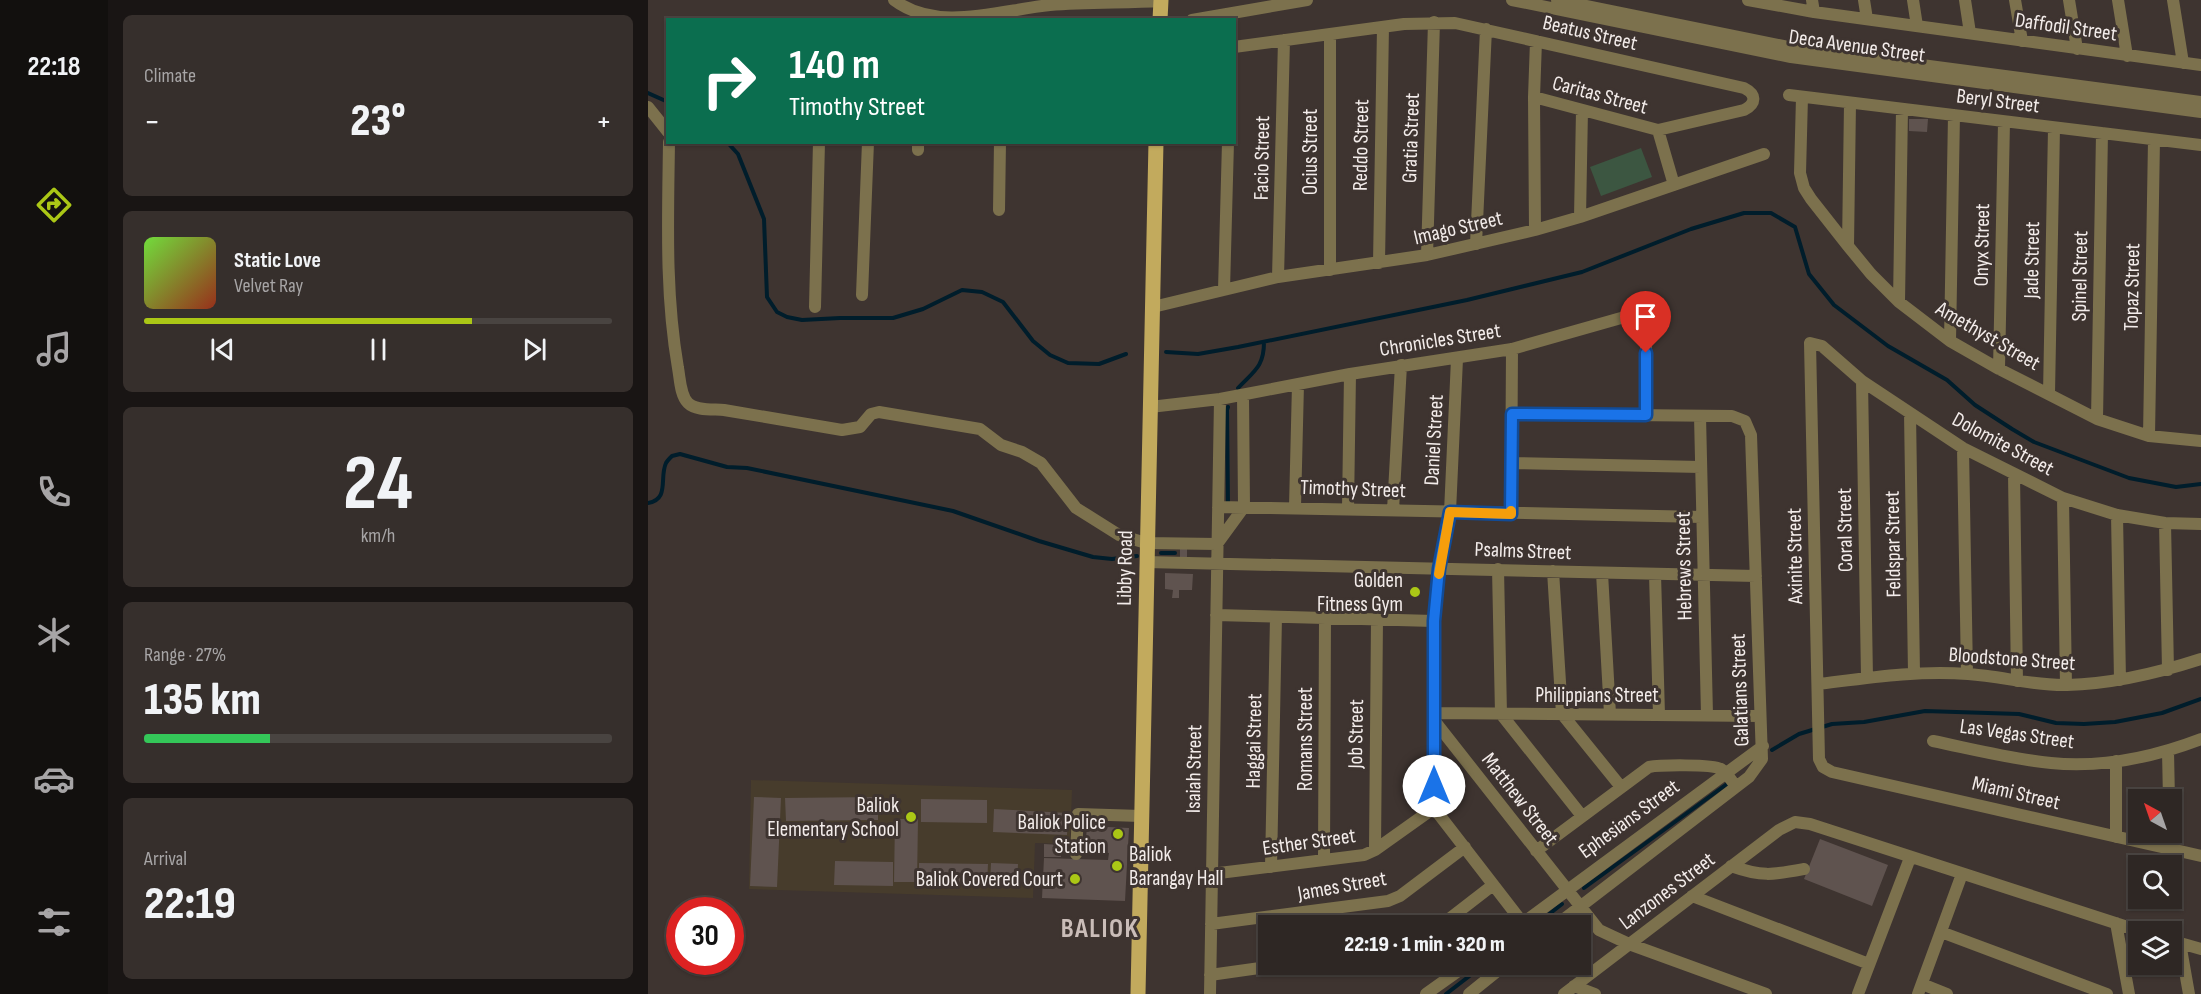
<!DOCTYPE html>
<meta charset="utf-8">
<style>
:root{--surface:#2e2724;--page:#362f2c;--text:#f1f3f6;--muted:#a7a5a6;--line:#494441;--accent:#abc716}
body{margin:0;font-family:"Sofia Sans Condensed",sans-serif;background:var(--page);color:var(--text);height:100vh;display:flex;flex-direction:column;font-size:22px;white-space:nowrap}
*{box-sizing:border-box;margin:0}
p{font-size:20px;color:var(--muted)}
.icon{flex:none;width:33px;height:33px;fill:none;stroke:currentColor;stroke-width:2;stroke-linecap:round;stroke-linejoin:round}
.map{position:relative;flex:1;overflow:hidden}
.drawer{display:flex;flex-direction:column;gap:15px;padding:15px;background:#191514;width:540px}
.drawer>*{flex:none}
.top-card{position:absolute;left:18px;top:18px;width:570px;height:126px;border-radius:0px;box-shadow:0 2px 4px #0004,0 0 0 2px var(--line);background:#0b6e4f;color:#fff;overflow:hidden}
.needle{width:39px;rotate:320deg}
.fabs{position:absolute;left:1480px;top:789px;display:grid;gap:12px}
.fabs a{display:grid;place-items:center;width:54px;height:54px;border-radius:0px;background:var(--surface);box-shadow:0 2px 4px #0004,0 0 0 2px var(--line);font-size:30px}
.speed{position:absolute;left:18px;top:897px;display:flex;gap:12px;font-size:30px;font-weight:700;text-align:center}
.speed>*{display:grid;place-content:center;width:78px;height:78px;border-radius:50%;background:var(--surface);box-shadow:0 2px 4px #0004,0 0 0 2px var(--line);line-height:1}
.speed .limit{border:9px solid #d22;background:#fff;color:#111}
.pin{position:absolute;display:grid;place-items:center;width:51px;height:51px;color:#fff;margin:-62px -26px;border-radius:50% 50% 50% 0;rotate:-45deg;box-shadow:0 0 6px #0007}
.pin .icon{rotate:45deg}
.me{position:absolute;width:66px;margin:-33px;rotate:0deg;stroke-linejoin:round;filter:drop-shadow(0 0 4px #0008)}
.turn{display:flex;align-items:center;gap:21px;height:126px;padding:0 24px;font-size:27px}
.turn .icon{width:78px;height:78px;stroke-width:2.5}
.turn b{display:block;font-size:42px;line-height:51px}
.big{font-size:45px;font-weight:800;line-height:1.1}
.drawer .widget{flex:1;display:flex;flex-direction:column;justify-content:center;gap:9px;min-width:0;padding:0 21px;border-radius:9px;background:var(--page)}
.drawer .dial{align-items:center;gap:0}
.dial b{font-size:78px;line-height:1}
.song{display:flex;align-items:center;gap:18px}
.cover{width:72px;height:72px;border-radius:9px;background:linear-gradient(135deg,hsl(100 70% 55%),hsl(10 70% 35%))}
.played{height:6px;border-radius:3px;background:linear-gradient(90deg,var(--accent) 70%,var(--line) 70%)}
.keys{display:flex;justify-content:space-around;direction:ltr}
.heat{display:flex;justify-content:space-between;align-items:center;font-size:33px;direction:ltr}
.charge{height:9px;border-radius:4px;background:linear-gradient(90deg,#34c759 27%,var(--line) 0)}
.trip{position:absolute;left:610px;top:915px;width:333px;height:60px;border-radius:0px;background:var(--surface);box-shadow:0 2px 4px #0004,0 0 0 2px var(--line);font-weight:800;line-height:60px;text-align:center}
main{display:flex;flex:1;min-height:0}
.tab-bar{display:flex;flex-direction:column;width:108px;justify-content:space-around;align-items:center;background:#12100e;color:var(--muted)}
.tab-bar .icon{width:42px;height:42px}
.tab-bar .active{color:var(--accent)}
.tab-bar b{font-size:27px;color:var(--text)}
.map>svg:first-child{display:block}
.education{fill:#473c2c}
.green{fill:#3c5641}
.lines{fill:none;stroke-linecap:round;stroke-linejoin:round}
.stream{stroke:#001d2b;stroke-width:4}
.building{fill:#5f534f}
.minor{stroke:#7c714d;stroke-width:12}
.major{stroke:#c2aa5d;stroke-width:15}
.route-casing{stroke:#114b97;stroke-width:15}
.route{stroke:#1a73e8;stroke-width:10}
.slow{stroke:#f59e0b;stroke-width:10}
.poi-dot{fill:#abc716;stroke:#3e3430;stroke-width:2}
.labels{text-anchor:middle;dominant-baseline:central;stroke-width:6;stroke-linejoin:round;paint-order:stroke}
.street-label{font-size:21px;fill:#f3ecea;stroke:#3e3430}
.poi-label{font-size:21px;fill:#f3ecea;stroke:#3e3430;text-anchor:end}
.district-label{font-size:27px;font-weight:bold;letter-spacing:1.5px;fill:#cabdb8;stroke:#3e3430}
</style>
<main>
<nav class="tab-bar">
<b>22:18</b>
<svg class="icon active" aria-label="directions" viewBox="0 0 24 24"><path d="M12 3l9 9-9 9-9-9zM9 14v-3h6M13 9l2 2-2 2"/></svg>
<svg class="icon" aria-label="music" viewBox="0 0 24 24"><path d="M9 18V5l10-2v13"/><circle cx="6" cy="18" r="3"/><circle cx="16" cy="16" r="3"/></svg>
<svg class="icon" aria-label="phone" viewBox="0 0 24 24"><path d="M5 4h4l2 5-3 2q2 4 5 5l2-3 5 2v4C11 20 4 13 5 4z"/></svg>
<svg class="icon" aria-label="climate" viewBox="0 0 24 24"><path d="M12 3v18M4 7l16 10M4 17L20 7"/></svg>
<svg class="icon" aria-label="car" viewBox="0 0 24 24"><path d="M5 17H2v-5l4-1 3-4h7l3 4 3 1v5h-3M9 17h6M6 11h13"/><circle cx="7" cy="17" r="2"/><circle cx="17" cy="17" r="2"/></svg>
<svg class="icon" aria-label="filters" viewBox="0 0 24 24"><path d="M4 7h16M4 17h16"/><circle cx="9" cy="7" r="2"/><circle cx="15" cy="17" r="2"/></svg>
</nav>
<section class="drawer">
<div class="widget"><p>Climate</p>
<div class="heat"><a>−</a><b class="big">23°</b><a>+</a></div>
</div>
<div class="widget">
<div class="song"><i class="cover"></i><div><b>Static Love</b><p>Velvet Ray</p></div></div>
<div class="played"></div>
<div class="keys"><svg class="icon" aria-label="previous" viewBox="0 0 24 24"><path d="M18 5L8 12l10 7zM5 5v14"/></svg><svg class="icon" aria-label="pause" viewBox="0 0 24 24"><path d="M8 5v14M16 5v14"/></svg><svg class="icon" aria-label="next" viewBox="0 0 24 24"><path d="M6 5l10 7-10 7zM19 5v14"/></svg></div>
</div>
<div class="widget dial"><b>24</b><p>km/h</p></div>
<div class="widget"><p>Range · 27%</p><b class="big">135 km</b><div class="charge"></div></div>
<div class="widget"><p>Arrival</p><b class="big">22:19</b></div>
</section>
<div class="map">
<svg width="1553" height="994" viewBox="0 0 1553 994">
<rect width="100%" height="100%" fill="#3e3430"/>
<!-- education -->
<path class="education" d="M103,780L424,790L422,844L387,843L385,898L101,889Z"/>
<!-- green -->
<path class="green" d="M993,148L1004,177L953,196L942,167Z"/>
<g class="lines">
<!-- stream -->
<path class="stream" d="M0,93L20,102
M79,142L90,154L116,219L119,297L129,312L139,317L154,320L192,318H245L275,309L314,290L334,292L355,302L385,341L402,355L420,363L451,364L478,354
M518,352L550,354L590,347L819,300L934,272L1043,229L1096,213H1123L1147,227L1161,274L1186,305L1240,346L1299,380L1327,405L1364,429L1386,442L1481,478L1528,487L1553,484
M590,388C606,371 616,367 616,342
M0,503C22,499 11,478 18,463C19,461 22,458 24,456L32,454L79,467L99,468L305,511L391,541L445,557L464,559L489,556
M580,506L579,410L580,407
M513,553H527
M1124,750L1151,734L1184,724L1216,722L1277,711L1371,714L1408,723L1436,724L1467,722L1514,713L1553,699
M936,888L1079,784
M886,926L914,904
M798,994L837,964"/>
</g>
<!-- building -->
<path class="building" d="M1261,119H1280L1279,132L1261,131Z
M532,548H539V558H532Z
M517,573L545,574L544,590H531V598H524L525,590L517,589Z
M106,797L133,798L129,887L102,886Z
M230,797V820L138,821L137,798Z
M273,799L339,800V823L273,822Z
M346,809L420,813L419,835L345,832Z
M247,819H270L269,882H246Z
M439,826L481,828L477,901L394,898L396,858L460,860L461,853L437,852Z
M1172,839L1240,865L1224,906L1156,879Z
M396,844L413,845V857H396Z
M187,861L245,862V886L186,885Z
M271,863L340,864L339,884L271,883Z
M343,863L370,864L369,885H342Z"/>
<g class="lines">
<!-- minor -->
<path class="minor" d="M246,0C290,33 352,10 402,5C439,2 476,3 513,1
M864,0L1143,57L1553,112
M909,0L1145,48L1553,102
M1100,0L1166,12L1553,65
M1164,0L1166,12
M1216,0L1219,19
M1265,0L1269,26
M1317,0L1322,33
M1367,0L1374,41
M1421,0L1429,49
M1470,0L1479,56
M1525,0L1535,63
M544,20L659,0
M586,47L756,24L807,23L1096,88C1108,94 1109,103 1096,110L1010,130L886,97
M1141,95L1553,145
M1154,97L1152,173L1156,188L1163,199L1200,246L1223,274L1251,302L1302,341L1351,369L1449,419L1501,436L1553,441
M0,107L20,132
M1010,130L1026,185
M21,142C20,218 17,293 30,368C32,378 32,395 40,403C48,411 65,409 76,410L194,430L212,427L223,414L231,412L332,429L353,445L374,452L393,463L428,508L471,535L498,543L569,544
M270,142V150
M351,210L352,142
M932,217L934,110
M887,230L886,97L888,41
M828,244L838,29
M1200,246L1202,103
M779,255L786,22
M731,263L735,27
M682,270V34
M630,277L636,40
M576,290L580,142
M214,295L220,142
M1251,302L1254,109
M167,307L171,142
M505,307L630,277L779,255L887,230L932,217L1116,154
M1302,341L1306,115
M809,359L802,512L791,569L786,621V808L874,922
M1351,369L1356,122
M1214,381L1219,678
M1401,394L1406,128
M502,407L572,399L702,374L864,349L973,318C981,318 989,319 994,326C1001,335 998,400 998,415
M1262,413L1266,673
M864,414L1084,416L1097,421L1103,435L1114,759L1101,777L907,926
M1052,416L1059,715
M1449,419L1454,133
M1501,436L1506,140
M1315,448L1319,673
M863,463L1053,467
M1366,474L1369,681
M1415,498L1418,685
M570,507C731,509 893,514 1054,517
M647,507L650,384
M700,508L702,374
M745,510L753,365
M863,514L864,349
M1469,515L1472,680
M1517,523L1520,670
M1553,524L1517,523L1469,515L1415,498L1315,448L1214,381L1174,346L1162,343L1171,759L1175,767L1184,772L1553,856
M569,544L596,507L595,395
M498,562L1108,576
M850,569L853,714L934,816
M905,571L914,714L973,787
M954,573L962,714
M1007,574L1011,715
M568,615L786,621
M1170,684C1219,678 1270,670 1320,674C1353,676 1386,686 1419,685C1465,684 1510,673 1553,659
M785,713L1112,716
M785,719L951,930L981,944L1118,994
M1285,741C1324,749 1363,759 1403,763C1454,768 1506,757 1553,739
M1520,751L1521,800
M1468,761V837
M1521,832V849
M727,850L729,619
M888,851L1001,767C1011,765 1064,764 1073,769C1079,773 1084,781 1088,787
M428,854L430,814L493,816
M676,860L677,618
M1083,866C1114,877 1124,875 1156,869
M623,867L628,617
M563,874L716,855L727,850L786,808
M1044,896L1221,964
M1468,923L1481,994
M563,924L740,901L752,896L817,847
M792,926L845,885
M871,926L1115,746
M1293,932L1459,994
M1525,941L1553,949
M1532,943L1541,994
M562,975L640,964
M1274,984L1299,994
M926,986L947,994
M562,994L572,399
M778,994L820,964
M821,994L858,964
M916,994L1131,830L1147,822L1162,824L1495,932
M1210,994L1262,858
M1270,994L1314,874"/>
<!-- major -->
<path class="major" d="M512,20L513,0
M490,994L508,142"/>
</g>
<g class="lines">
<defs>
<path id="route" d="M786,786V621L791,569L802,512L863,514L864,414L998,415V353"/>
</defs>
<!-- route casing -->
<use href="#route" class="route-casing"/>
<!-- route -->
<use href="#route" class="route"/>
<!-- slow -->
<path class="slow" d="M791,574L802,512L863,514V511"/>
</g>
<!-- markers -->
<g class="poi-dot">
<circle cx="767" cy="592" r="6"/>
<circle cx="263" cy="817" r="6"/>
<circle cx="470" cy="834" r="6"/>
<circle cx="469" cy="866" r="6"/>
<circle cx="427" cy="879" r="6"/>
</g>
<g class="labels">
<!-- street labels -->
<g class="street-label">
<text transform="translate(1418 27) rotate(8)">Daffodil Street</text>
<text transform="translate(942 33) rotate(13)">Beatus Street</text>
<text transform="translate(1209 46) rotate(8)">Deca Avenue Street</text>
<text transform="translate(952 95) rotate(15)">Caritas Street</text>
<text transform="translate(1350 101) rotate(7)">Beryl Street</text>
<text transform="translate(763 138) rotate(-88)">Gratia Street</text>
<text transform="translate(713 145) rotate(-89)">Reddo Street</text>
<text transform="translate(662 152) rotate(-90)">Ocius Street</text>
<text transform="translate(614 158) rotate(-89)">Facio Street</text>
<text transform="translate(810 228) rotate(-13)">Imago Street</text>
<text transform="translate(1334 245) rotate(-89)">Onyx Street</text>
<text transform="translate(1384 260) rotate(-89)">Jade Street</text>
<text transform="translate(1432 276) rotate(-89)">Spinel Street</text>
<text transform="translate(1484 287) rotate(-89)">Topaz Street</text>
<text transform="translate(1340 336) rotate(30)">Amethyst Street</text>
<text transform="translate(792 340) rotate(-9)">Chronicles Street</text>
<text transform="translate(786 440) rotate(-87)">Daniel Street</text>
<text transform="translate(1355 444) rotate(28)">Dolomite Street</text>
<text transform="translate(705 489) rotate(2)">Timothy Street</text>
<text transform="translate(1197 530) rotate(-91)">Coral Street</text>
<text transform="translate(1245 544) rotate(-91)">Feldspar Street</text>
<text transform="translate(875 551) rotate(2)">Psalms Street</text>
<text transform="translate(1147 556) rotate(-91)">Axinite Street</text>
<text transform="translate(1036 566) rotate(-91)">Hebrews Street</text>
<text transform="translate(477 568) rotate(-89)">Libby Road</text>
<text transform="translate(1364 659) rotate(4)">Bloodstone Street</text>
<text transform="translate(1092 690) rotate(-92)">Galatians Street</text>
<text x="949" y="695">Philippians Street</text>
<text transform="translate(708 734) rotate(-89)">Job Street</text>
<text transform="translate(1369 734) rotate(8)">Las Vegas Street</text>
<text transform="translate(657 739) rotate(-90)">Romans Street</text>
<text transform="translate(606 741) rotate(-89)">Haggai Street</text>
<text transform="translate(546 769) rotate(-89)">Isaiah Street</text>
<text transform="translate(1368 793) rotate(13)">Miami Street</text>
<text transform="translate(872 799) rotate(52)">Matthew Street</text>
<text transform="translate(981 819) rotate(-36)">Ephesians Street</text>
<text transform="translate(661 842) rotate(-8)">Esther Street</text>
<text transform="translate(694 886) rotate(-10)">James Street</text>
<text transform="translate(1019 891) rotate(-37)">Lanzones Street</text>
</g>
<!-- poi labels -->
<g class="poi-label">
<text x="755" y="580">Golden<tspan x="755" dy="24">Fitness Gym</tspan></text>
<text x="251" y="805">Baliok<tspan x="251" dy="24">Elementary School</tspan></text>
<text x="458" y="822">Baliok Police<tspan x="458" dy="24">Station</tspan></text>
<text x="481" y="854" text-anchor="start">Baliok<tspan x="481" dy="24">Barangay Hall</tspan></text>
<text x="415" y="879">Baliok Covered Court</text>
</g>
<!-- district labels -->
<g class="district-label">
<text x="452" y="929">BALIOK</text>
</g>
</g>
</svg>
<div class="fabs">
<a><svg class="needle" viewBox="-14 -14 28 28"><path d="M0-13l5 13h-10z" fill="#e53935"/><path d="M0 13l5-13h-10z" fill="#a7a5a6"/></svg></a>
<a><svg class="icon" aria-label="search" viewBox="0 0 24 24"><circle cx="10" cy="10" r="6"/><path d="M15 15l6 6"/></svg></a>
<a><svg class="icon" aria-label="layers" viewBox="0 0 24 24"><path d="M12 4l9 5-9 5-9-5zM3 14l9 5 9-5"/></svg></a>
</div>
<div class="speed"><div class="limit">30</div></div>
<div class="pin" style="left:998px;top:353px;background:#d93025"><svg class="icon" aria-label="arrive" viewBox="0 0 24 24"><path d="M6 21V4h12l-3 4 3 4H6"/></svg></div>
<svg class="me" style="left:786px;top:786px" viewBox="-20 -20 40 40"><circle r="19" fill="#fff"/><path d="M0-13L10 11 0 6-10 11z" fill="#1a73e8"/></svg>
<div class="trip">22:19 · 1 min · 320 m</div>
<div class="top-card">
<div class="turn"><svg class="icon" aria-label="right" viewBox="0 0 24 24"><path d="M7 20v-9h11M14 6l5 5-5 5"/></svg><div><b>140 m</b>Timothy Street</div></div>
</div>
</div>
</main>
